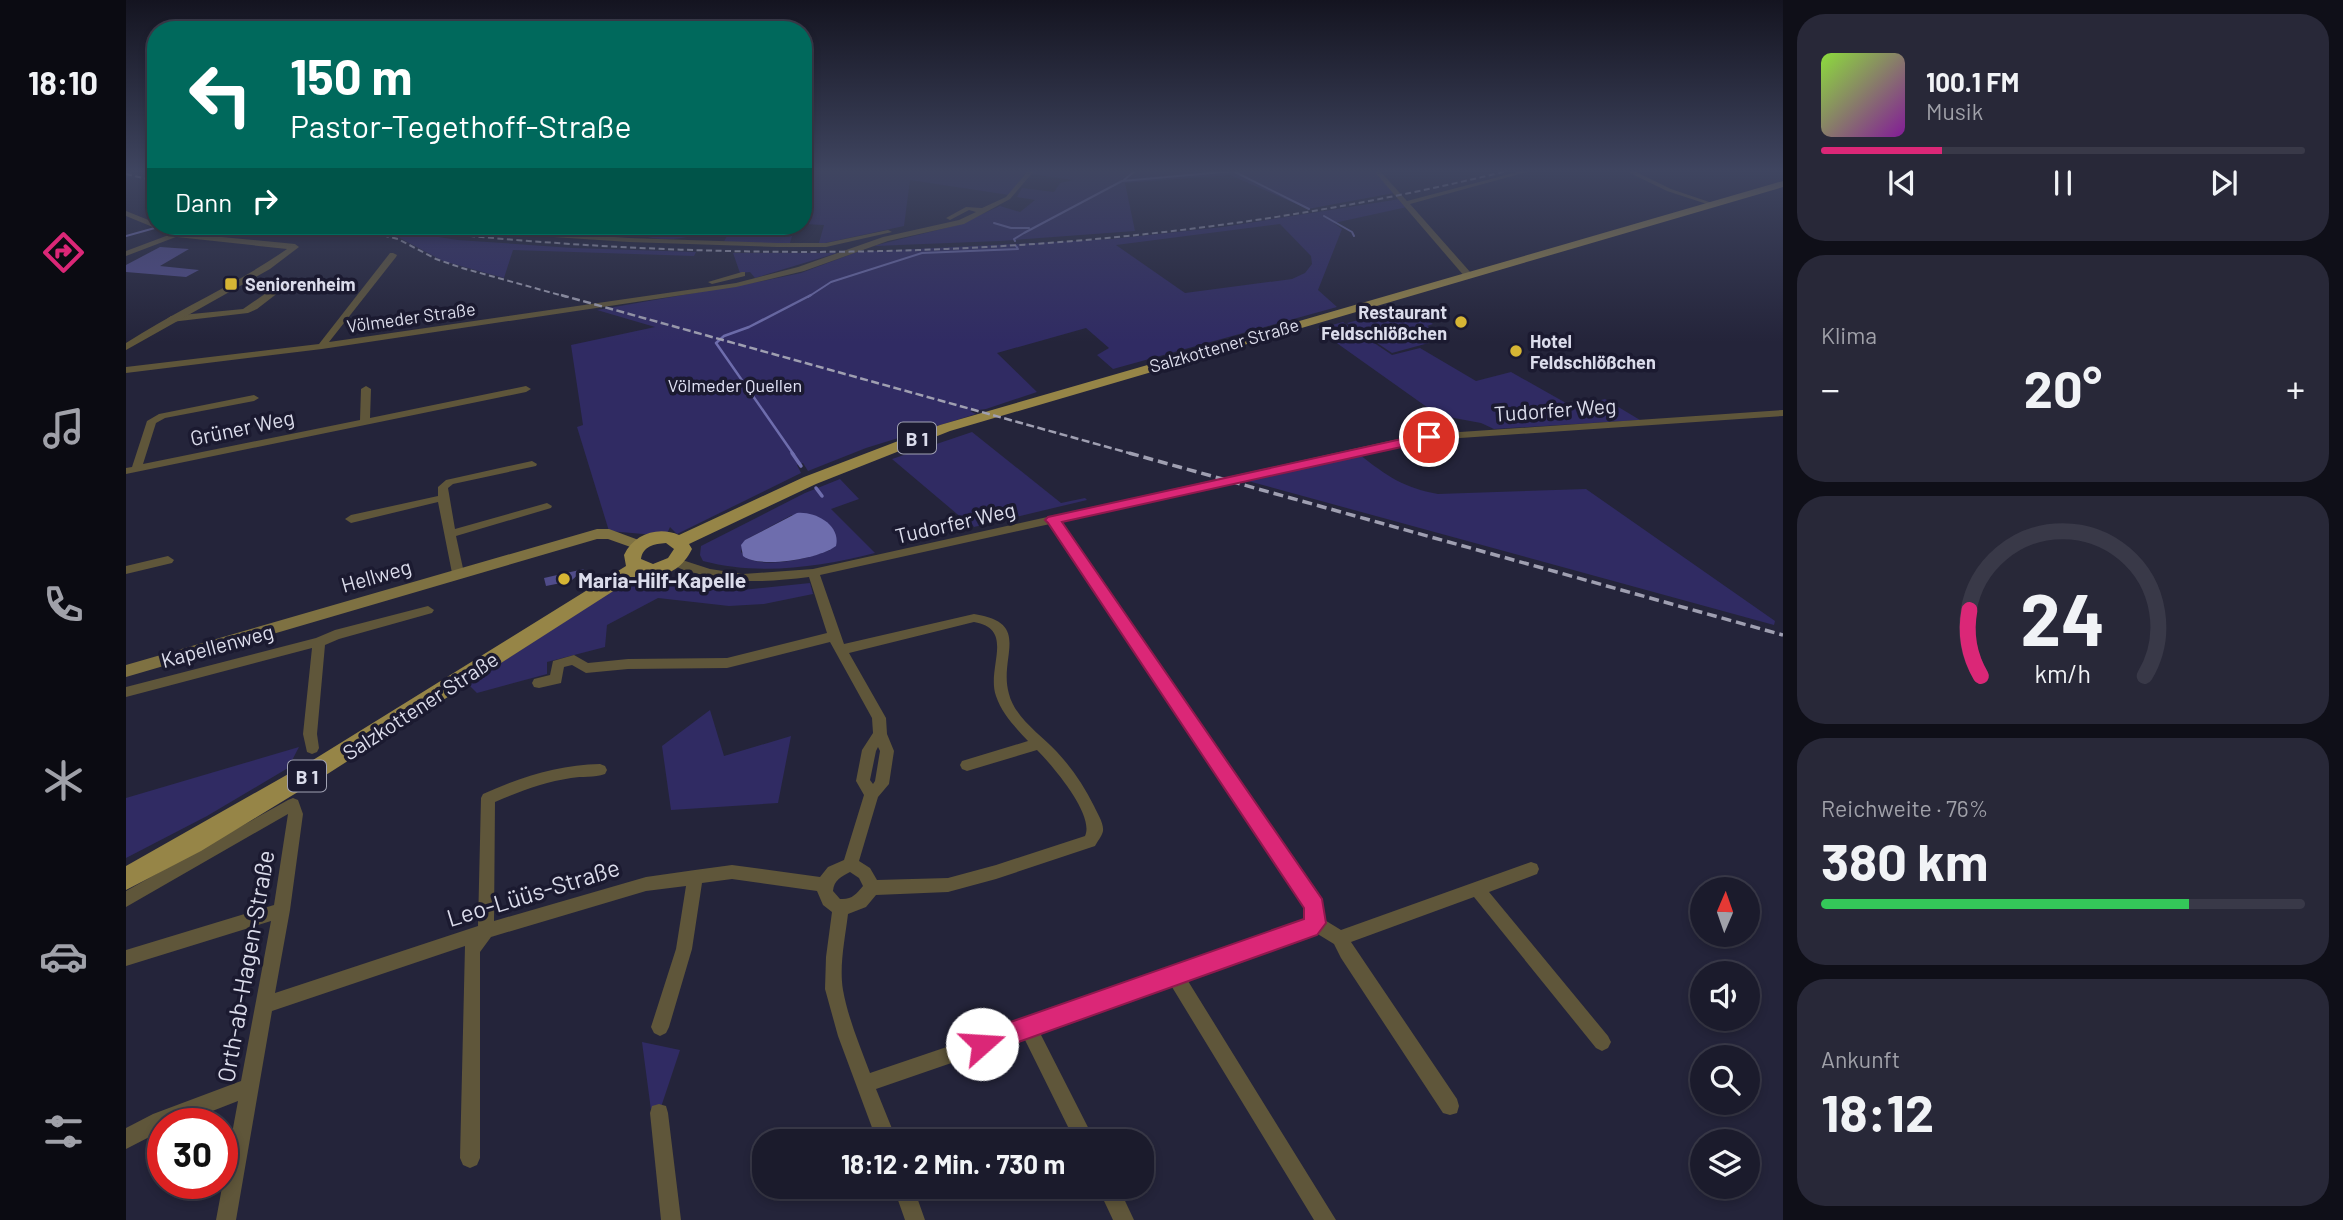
<!DOCTYPE html>
<html lang="de">
<meta charset="utf-8">
<style>
:root{--surface:#1b1b2c;--page:#282838;--text:#f1f3f6;--muted:#a0a1a9;--line:#393948;--accent:#db2777}
body{margin:0;font-family:Barlow,sans-serif;background:var(--page);color:var(--text);height:100vh;display:flex;flex-direction:column;font-size:26px;white-space:nowrap}
*{box-sizing:border-box;margin:0}
p{font-size:23px;color:var(--muted)}
.icon{flex:none;width:38px;height:38px;fill:none;stroke:currentColor;stroke-width:2;stroke-linecap:round;stroke-linejoin:round}
.map{position:relative;flex:1;overflow:hidden}
.panel{display:flex;flex-direction:column;gap:14px;padding:14px;background:#0f0f18;width:560px}
.panel>*{flex:none}
.guide{position:absolute;left:21px;top:21px;width:665px;height:214px;border-radius:28px;box-shadow:0 4px 10px #0003,0 0 0 2px var(--line);background:#00695c;color:#fff;overflow:hidden}
.needle{width:46px;rotate:2deg}
.tools{position:absolute;left:1564px;top:877px;display:grid;gap:14px}
.tools a{display:grid;place-items:center;width:70px;height:70px;border-radius:50%;background:var(--surface);box-shadow:0 4px 10px #0003,0 0 0 2px var(--line);font-size:35px}
.speed{position:absolute;left:21px;top:1108px;display:flex;gap:14px;font-size:35px;font-weight:700;text-align:center}
.speed>*{display:grid;place-content:center;width:91px;height:91px;border-radius:50%;background:var(--surface);box-shadow:0 4px 10px #0003,0 0 0 2px var(--line);line-height:1}
.speed .limit{border:10px solid #d22;background:#fff;color:#111}
.pin{position:absolute;display:grid;place-items:center;width:60px;height:60px;color:#fff;margin:-30px;border:4px solid #fff;border-radius:50%;box-shadow:0 2px 7px #0007}
.me{position:absolute;width:77px;margin:-38px;rotate:71deg;stroke-linejoin:round;filter:drop-shadow(0 0 5px #0008)}
.turn{display:flex;align-items:center;gap:24px;height:147px;padding:0 28px;font-size:32px}
.turn .icon{width:91px;height:91px;stroke-width:2.5}
.turn b{display:block;font-size:49px;line-height:60px}
.then{display:flex;align-items:center;height:66px;padding:0 28px;background:#0003;gap:14px;font-size:26px}
.big{font-size:52px;font-weight:700;line-height:1.1}
.panel .tile{flex:1;display:flex;flex-direction:column;justify-content:center;gap:10px;min-width:0;padding:0 24px;border-radius:28px;background:var(--page)}
.panel .dial{align-items:center;gap:0}
.dial svg{height:182px;overflow:visible;fill:none;stroke:var(--line);stroke-width:7;stroke-linecap:round;text-anchor:middle}
.dial text{fill:var(--text);stroke:none}
.song{display:flex;align-items:center;gap:21px}
.cover{width:84px;height:84px;border-radius:10px;background:linear-gradient(135deg,hsl(90 70% 55%),hsl(290 70% 35%))}
.played{height:7px;border-radius:4px;background:linear-gradient(90deg,var(--accent) 25%,var(--line) 25%)}
.keys{display:flex;justify-content:space-around;direction:ltr}
.heat{display:flex;justify-content:space-between;align-items:center;font-size:38px;direction:ltr}
.charge{height:10px;border-radius:5px;background:linear-gradient(90deg,#34c759 76%,var(--line) 0)}
.trip{position:absolute;left:626px;top:1129px;width:402px;height:70px;border-radius:28px;background:var(--surface);box-shadow:0 4px 10px #0003,0 0 0 2px var(--line);font-weight:700;line-height:70px;text-align:center}
main{display:flex;flex:1;min-height:0}
.tabs{display:flex;flex-direction:column;width:126px;justify-content:space-around;align-items:center;background:#0b0b12;color:var(--muted)}
.tabs .icon{width:49px;height:49px}
.tabs .on{color:var(--accent)}
.tabs b{font-size:32px;color:var(--text)}
.map>svg:first-child{display:block}
.green{fill:#302b63;fill-rule:evenodd}
.water{fill:#6e6dad}
.lines{fill:none;stroke-linecap:round;stroke-linejoin:round}
.stream-far2{stroke:#6e6dad;stroke-width:2}
.stream-far1{stroke:#6e6dad;stroke-width:2.5}
.stream{stroke:#6e6dad;stroke-width:3.5}
.building{fill:#504c8a}
.secondary-tunnel{stroke:#3f4055;stroke-width:10;stroke-dasharray:10 4.5;stroke-linecap:butt}
.minor{fill:#5f563a;fill-rule:evenodd}
.tertiary{fill:#5f563a;fill-rule:evenodd}
.secondary{fill:#7e7142;fill-rule:evenodd}
.primary{fill:#968547;fill-rule:evenodd}
.rail-far2{stroke:#9f9fb1;stroke-width:2;stroke-dasharray:6 3.5;stroke-linecap:butt}
.rail-far1{stroke:#9f9fb1;stroke-width:2.5;stroke-dasharray:8 3.5;stroke-linecap:butt}
.rail{stroke:#9f9fb1;stroke-width:3.5;stroke-dasharray:10 5;stroke-linecap:butt}
.route{fill:#db2777;stroke:#8e194d;stroke-width:2}
.poi-dot{fill:#d6b534;stroke:#1b1a30;stroke-width:2.5}
.labels{text-anchor:middle;dominant-baseline:central;stroke-width:7;stroke-linejoin:round;paint-order:stroke}
.far-poi-label{font-size:18px;font-weight:bold;fill:#dbdceb;stroke:#1b1a30;text-anchor:start}
.far-street-label{font-size:18px;fill:#dbdceb;stroke:#1b1a30}
.far-park-label{font-size:18px;fill:#e2e3f6;stroke:#1b1a30}
.shield{fill:#1b1a30;stroke:#a1a2b3;stroke-width:2}
.shield-label{font-size:19px;font-weight:bold;fill:#dbdceb}
.street-label{font-size:21px;fill:#dbdceb;stroke:#1b1a30}
.poi-label{font-size:21px;font-weight:bold;fill:#dbdceb;stroke:#1b1a30;text-anchor:start}
.near-street-label{font-size:24px;fill:#dbdceb;stroke:#1b1a30}
</style>
<main>
<nav class="tabs">
<b>18:10</b>
<svg class="icon on" aria-label="directions" viewBox="0 0 24 24"><path d="M12 3l9 9-9 9-9-9zM9 14v-3h6M13 9l2 2-2 2"/></svg>
<svg class="icon" aria-label="music" viewBox="0 0 24 24"><path d="M9 18V5l10-2v13"/><circle cx="6" cy="18" r="3"/><circle cx="16" cy="16" r="3"/></svg>
<svg class="icon" aria-label="phone" viewBox="0 0 24 24"><path d="M5 4h4l2 5-3 2q2 4 5 5l2-3 5 2v4C11 20 4 13 5 4z"/></svg>
<svg class="icon" aria-label="climate" viewBox="0 0 24 24"><path d="M12 3v18M4 7l16 10M4 17L20 7"/></svg>
<svg class="icon" aria-label="car" viewBox="0 0 24 24"><path d="M5 17H2v-5l4-1 3-4h7l3 4 3 1v5h-3M9 17h6M6 11h13"/><circle cx="7" cy="17" r="2"/><circle cx="17" cy="17" r="2"/></svg>
<svg class="icon" aria-label="filters" viewBox="0 0 24 24"><path d="M4 7h16M4 17h16"/><circle cx="9" cy="7" r="2"/><circle cx="15" cy="17" r="2"/></svg>
</nav>
<div class="map">
<svg width="1657" height="1220" viewBox="0 0 1657 1220">
<rect width="100%" height="100%" fill="#24243a"/>
<!-- green -->
<path class="green" d="M677,171H901L883,195L784,180L778,226L699,243H693L698,225L677,224Z
M909,171H1250L1268,193L1182,209L1104,175L999,183L1009,231L874,241L747,246L832,225L874,206L894,212L909,200L891,197L896,188L928,192L934,183L947,180L906,174Z
M1274,199L1281,207L1208,223L1216,229L1192,290L1211,307L987,369L971,355L983,348L960,328L871,353L911,392L860,409L844,411L850,414L740,448L682,471L677,463L671,465L675,473L551,534L544,527L540,536L483,531L451,427L457,425L445,345L529,327L471,310L637,281L675,273L731,252L986,239L1097,227ZM1154,224L1185,256L1186,264L1179,273L1166,279L1059,293L990,245Z
M402,226H482L476,234L396,233Z
M500,226H588C561,243 527,243 498,229Z
M607,226H669L664,243H597Z
M280,232L332,240L447,248L570,252L568,256L387,250L378,278L317,261L272,237Z
M607,253H711L629,278L624,272L614,273Z
M1290,313L1307,324L1301,326L1321,338L1266,353L1221,323L1252,315L1261,321Z
M1217,322L1266,355L1294,348L1350,381L1385,372L1447,407L1479,399L1514,420L1368,429L1355,423L1312,415L1191,329Z
M846,432L935,503L959,498L961,500L848,527L842,518L837,519L766,459Z
M1234,455C1261,476 1278,488 1312,494L1460,489L1649,621L1648,625L1122,481Z
M714,479L733,499L705,509L749,553C693,567 634,576 577,561L574,555L575,546L679,493ZM666,515L704,550C685,558 649,566 629,561C624,560 619,555 615,552L619,540Z
M537,578L606,591L684,583L687,594L638,604L603,606L532,598L481,625L479,647L421,662V674L351,693L342,684L500,582Z
M584,710L598,756L665,736L652,803L545,810L536,746Z
M173,747L162,768L81,816L0,858V798Z
M516,1042L554,1050L535,1107L525,1110Z"/>
<!-- water -->
<path class="water" d="M671,513C689,511 715,525 710,546C693,559 634,569 617,556L615,545L619,540Z"/>
<g class="lines">
<!-- stream-far2 -->
<path class="stream-far2" d="M1107,171L1183,209
M998,180L1009,171
M1198,216L1226,232L1228,236
M868,223L885,228H903
M0,236L36,226
M889,241L888,239L898,233L996,181L1108,171
M682,297L705,282L796,253L892,249L890,246"/>
<!-- stream-far1 -->
<path class="stream-far1" d="M668,455L590,343L598,336L623,327L685,295"/>
<!-- stream -->
<path class="stream" d="M666,453L675,466
M690,488L696,496"/>
</g>
<!-- building -->
<path class="building" d="M34,247L63,249L34,266L73,270L60,277L0,272V265Z
M458,569L445,581L420,586L418,578Z"/>
<g class="lines">
<!-- secondary-tunnel -->
<path class="secondary-tunnel" d="M0,172L5,171"/>
<!-- minor -->
<path class="minor" d="M902,171H908L884,199L838,224L762,241L678,271L610,287L196,349L0,373V367L193,344L264,253H267L271,255L270,257L203,342L610,283L672,267L757,237L833,220L850,212L843,210L824,220L820,218L840,207L856,208L880,197Z
M1248,171H1254L1281,201L1395,171H1405L1284,204L1345,273V277H1339Z
M1500,171H1508L1545,189L1589,204L1584,205L1541,191Z
M287,226H320L503,238L651,243H700L762,230L766,232L700,247H651L503,242L291,228Z
M48,233L55,235L0,256V251Z
M616,272H619V276L586,284L582,282Z
M159,280L166,282L131,309L122,313L45,322L41,319L45,316L117,309Z
M240,386L245,389L244,418L400,386L405,389L400,392L0,474V468L6,467L21,421L33,414L128,395L133,398L128,401L39,418L30,423L17,464L234,420L235,389Z
M1657,410V416L1290,441L934,521L1195,901L1197,906V919L1215,930L1405,862L1411,864L1413,869L1411,874L1363,892L1482,1036L1485,1042L1482,1048L1476,1051L1470,1048L1348,897L1225,942L1331,1099L1333,1106L1331,1113L1324,1115L1317,1113L1215,958L1208,944L1190,933L1062,981L1210,1220H1188L1046,987L914,1033L969,1141H949L898,1038L750,1089L771,1141H751L712,1036L699,989L700,957L706,912L697,905L691,891L606,879L576,883L566,949L543,1027L540,1033L534,1036L528,1033L525,1027L550,949L560,886L520,891L365,937L354,952V1158L351,1165L344,1168L337,1165L334,1158L339,946L146,1011L110,1220H90L112,1101L53,1124H37V1130L0,1149V1128L27,1114L115,1081L145,921L0,966V950L148,905L162,814L0,907V891L162,800L167,798L172,800L177,814L164,910L149,993L352,926L355,798L357,794C394,777 433,765 474,764L479,766L481,770L479,774C468,778 456,776 445,778C419,782 394,791 369,802L368,921L520,877L569,870L606,865L694,877L702,867L718,860L738,795L730,781L736,750L747,733L746,718L704,642L601,668L502,669L460,673L446,665L438,667L435,683L413,688L408,687L406,683L408,679L424,675L427,661L448,655L462,663L502,659L601,658L701,633L683,577C643,582 607,584 569,573C560,571 550,568 544,562L546,559L550,558L584,569L617,574L687,569L1290,435ZM924,524L1181,908V919L1050,969L744,1073C734,1046 722,1018 717,990C713,966 719,939 722,914L740,907L750,895L822,892L870,879L969,846C971,842 976,836 977,831C978,823 971,813 968,806C958,786 946,768 931,752C915,735 889,718 883,694C872,657 907,623 848,614L718,644L694,575ZM848,622C890,629 860,668 870,696C876,714 890,728 902,741L836,761L834,765L836,769L841,771L911,750C926,765 969,815 959,836L870,865L822,878L751,880L744,868L733,861L752,797L763,784L768,751L761,734L760,718L723,653ZM752,747L754,751L749,781L747,784L744,780L750,751ZM724,872L733,878L737,886C730,894 726,900 714,899L707,891C708,880 715,877 724,872Z
M406,461L411,464L410,466L327,484L322,488L329,529L421,503L426,506L425,508L330,536L338,573L336,576L332,577L326,573L312,502L225,523L219,519L225,515L312,496V487L320,480Z
M42,556L48,560L46,563L0,574V566Z
M302,606L308,610L306,613L213,639L199,645L191,734L193,748L191,752L186,754L181,752L177,734L186,648L0,697V687L190,638L209,630Z
M533,1104L540,1106L542,1113L555,1220H535L524,1113L526,1106Z
M767,1186H787L799,1220H779Z
M971,1186H992L1008,1220H987Z"/>
<!-- tertiary -->
<path class="tertiary" d="M0,211L30,223V226H36L53,233L169,244L173,247L144,269L0,350V343C52,309 110,285 161,249L51,237L0,216Z"/>
<!-- secondary -->
<path class="secondary" d="M471,529H483L518,542L520,545L513,550L482,539H471L0,677V665Z"/>
<!-- primary -->
<path class="primary" d="M1657,181V187L824,431L690,484L563,544L566,549C556,570 537,580 514,574L203,773L75,851L0,890V866L187,760L500,566L498,555C508,534 532,526 553,535L678,477L814,425ZM540,543L548,549L542,558L527,564L515,559C517,546 528,544 540,543Z"/>
<!-- rail-far2 -->
<path class="rail-far2" d="M0,174L30,181
M220,226L272,239L310,259L336,268L441,297
M258,227C631,270 1015,261 1381,171"/>
<!-- rail-far1 -->
<path class="rail-far1" d="M435,295L1010,455"/>
<!-- rail -->
<path class="rail" d="M1003,453L1657,635"/>
</g>
<!-- sky -->
<linearGradient id="sky" x2="0" y2="1"><stop stop-color="#141420"/><stop offset="0.5" stop-color="#3f4560"/><stop offset="1" stop-color="#3f4560" stop-opacity="0"/></linearGradient>
<rect width="1657" height="342" fill="url(#sky)"/>
<!-- route -->
<path class="route" d="M1303,433L1309,437L1307,440L936,522L1196,899L1200,923L1191,935L856,1055L848,1052L844,1044L848,1035L856,1032L1178,919V908L922,523L919,520L922,517Z"/>
<!-- markers -->
<g class="poi-dot">
<rect x="98" y="277" width="14" height="14" rx="3.5"/>
<circle cx="1335" cy="322" r="7"/>
<circle cx="1390" cy="351" r="7"/>
<circle cx="438" cy="579" r="7"/>
</g>
<g class="labels">
<!-- far-poi labels -->
<g class="far-poi-label">
<text x="119" y="284">Seniorenheim</text>
<text x="1321" y="312" text-anchor="end">Restaurant<tspan x="1321" dy="21">Feldschlößchen</tspan></text>
<text x="1404" y="341">Hotel<tspan x="1404" dy="21">Feldschlößchen</tspan></text>
</g>
<!-- far-street labels -->
<g class="far-street-label">
<text transform="translate(285 317) rotate(-8)">Völmeder Straße</text>
<text transform="translate(1098 345) rotate(-16)">Salzkottener Straße</text>
</g>
<!-- far-park labels -->
<g class="far-park-label">
<text x="609" y="385">Völmeder Quellen</text>
</g>
<!-- shield labels -->
<g class="shield">
<rect x="772" y="422.5" width="38" height="31" rx="5"/>
<rect x="162" y="760.5" width="38" height="31" rx="5"/>
</g>
<g class="shield-label">
<text x="791" y="438">B 1</text>
<text x="181" y="776">B 1</text>
</g>
<!-- street labels -->
<g class="street-label">
<text transform="translate(1429 409) rotate(-4)">Tudorfer Weg</text>
<text transform="translate(116 427) rotate(-12)">Grüner Weg</text>
<text transform="translate(829 522) rotate(-13)">Tudorfer Weg</text>
<text transform="translate(250 575) rotate(-16)">Hellweg</text>
<text transform="translate(91 645) rotate(-15)">Kapellenweg</text>
<text transform="translate(294 705) rotate(-33)">Salzkottener Straße</text>
</g>
<!-- poi labels -->
<g class="poi-label">
<text x="452" y="579">Maria-Hilf-Kapelle</text>
</g>
<!-- near-street labels -->
<g class="near-street-label">
<text transform="translate(407 892) rotate(-17)">Leo-Lüüs-Straße</text>
<text transform="translate(119 966) rotate(-80)">Orth-ab-Hagen-Straße</text>
</g>
</g>
</svg>
<div class="tools">
<a><svg class="needle" viewBox="-14 -14 28 28"><path d="M0-13l5 13h-10z" fill="#e53935"/><path d="M0 13l5-13h-10z" fill="#a0a1a9"/></svg></a>
<a><svg class="icon" aria-label="sound" viewBox="0 0 24 24"><path d="M4 9h4l5-4v14l-5-4H4zM17 9q2 3 0 6"/></svg></a>
<a><svg class="icon" aria-label="search" viewBox="0 0 24 24"><circle cx="10" cy="10" r="6"/><path d="M15 15l6 6"/></svg></a>
<a><svg class="icon" aria-label="layers" viewBox="0 0 24 24"><path d="M12 4l9 5-9 5-9-5zM3 14l9 5 9-5"/></svg></a>
</div>
<div class="speed"><div class="limit">30</div></div>
<div class="pin" style="left:1303px;top:437px;background:#d93025"><svg class="icon" aria-label="arrive" viewBox="0 0 24 24"><path d="M6 21V4h12l-3 4 3 4H6"/></svg></div>
<svg class="me" style="left:856px;top:1044px" viewBox="-20 -20 40 40"><circle r="19" fill="#fff"/><path d="M0-13L10 11 0 6-10 11z" fill="#db2777"/></svg>
<div class="trip">18:12 · 2 Min. · 730 m</div>
<div class="guide">
<div class="turn"><svg class="icon" aria-label="left" viewBox="0 0 24 24"><path d="M17 20v-9H6M10 6l-5 5 5 5"/></svg><div><b>150 m</b>Pastor-Tegethoff-Straße</div></div>
<div class="then">Dann<svg class="icon" aria-label="right" viewBox="0 0 24 24"><path d="M7 20v-9h11M14 6l5 5-5 5"/></svg></div>
</div>
</div>
<section class="panel">
<div class="tile">
<div class="song"><i class="cover"></i><div><b>100.1 FM</b><p>Musik</p></div></div>
<div class="played"></div>
<div class="keys"><svg class="icon" aria-label="previous" viewBox="0 0 24 24"><path d="M18 5L8 12l10 7zM5 5v14"/></svg><svg class="icon" aria-label="pause" viewBox="0 0 24 24"><path d="M8 5v14M16 5v14"/></svg><svg class="icon" aria-label="next" viewBox="0 0 24 24"><path d="M6 5l10 7-10 7zM19 5v14"/></svg></div>
</div>
<div class="tile"><p>Klima</p>
<div class="heat"><a>−</a><b class="big">20°</b><a>+</a></div>
</div>
<div class="tile dial"><svg viewBox="0 0 100 80">
<path d="M14 69A42 42 0 1 1 86 69"/>
<path d="M14 69A42 42 0 0 1 9 40" stroke="#db2777"/>
<text x="50" y="56" font-size="32" font-weight="700">24</text>
<text x="50" y="72" font-size="11">km/h</text>
</svg></div>
<div class="tile"><p>Reichweite · 76%</p><b class="big">380 km</b><div class="charge"></div></div>
<div class="tile"><p>Ankunft</p><b class="big">18:12</b></div>
</section>
</main>
